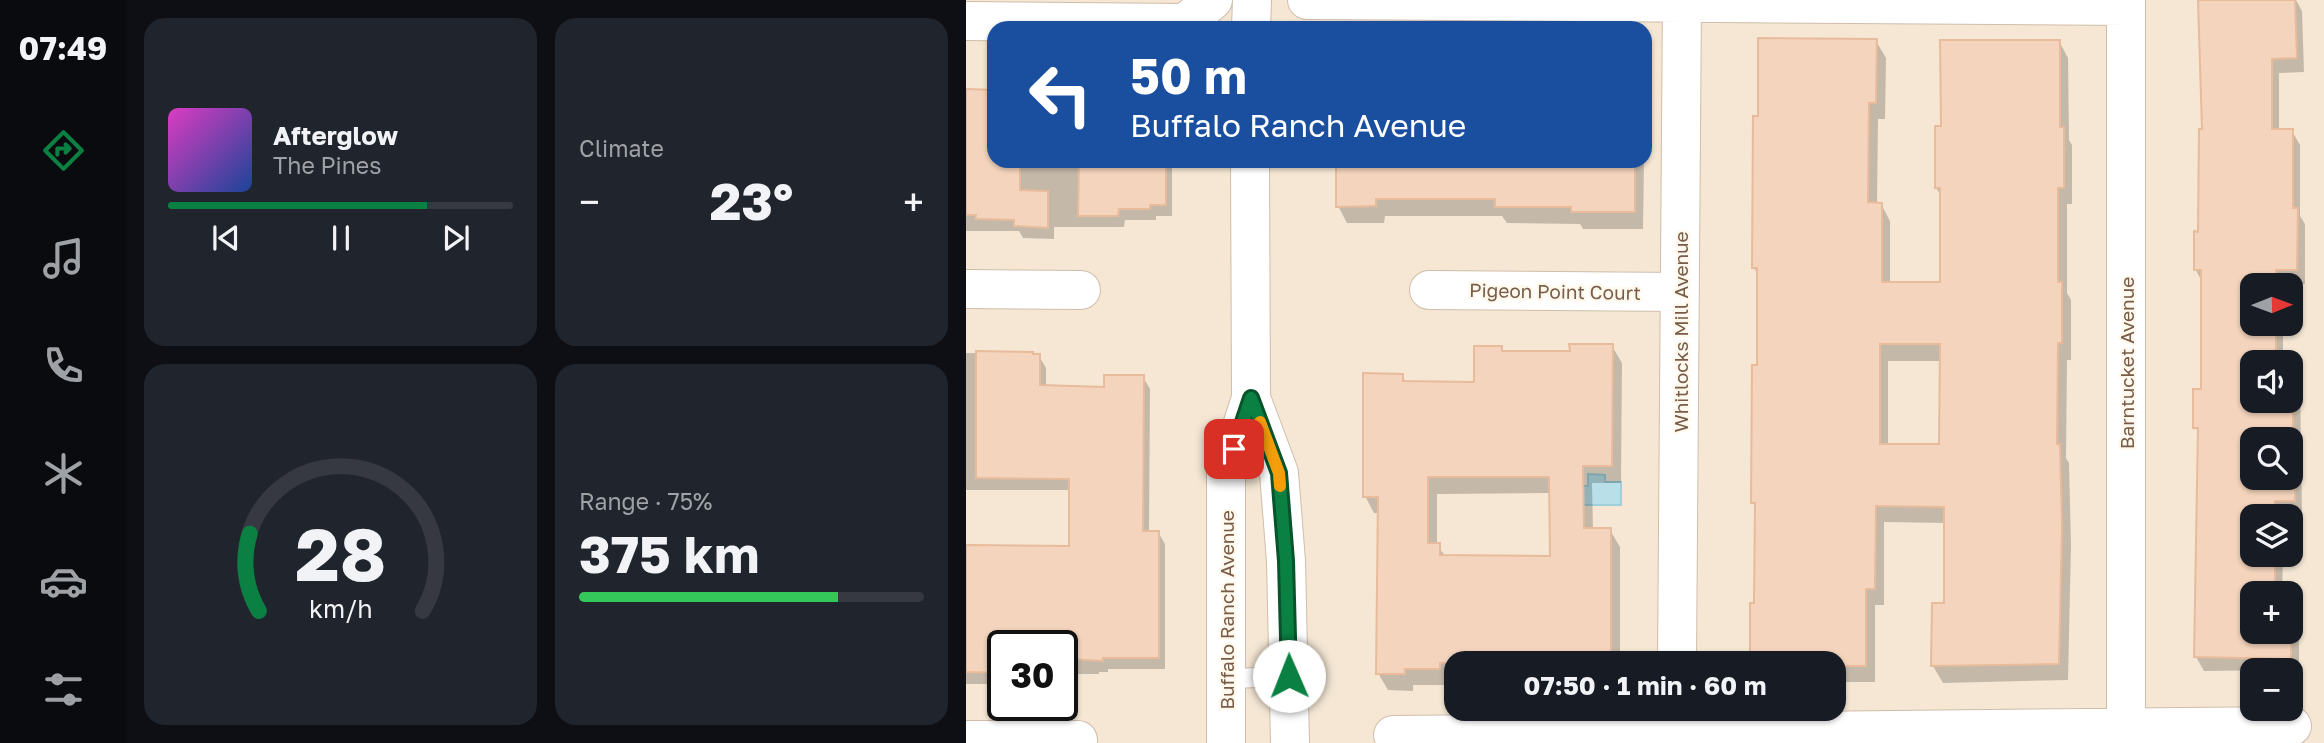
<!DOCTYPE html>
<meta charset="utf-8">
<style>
:root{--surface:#171b24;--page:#20242c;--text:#f1f3f6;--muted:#9ea1a6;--line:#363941;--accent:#0b8043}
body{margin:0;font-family:"Golos Text",sans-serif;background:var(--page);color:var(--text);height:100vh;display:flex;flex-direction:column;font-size:26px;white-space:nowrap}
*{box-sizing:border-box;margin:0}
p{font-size:23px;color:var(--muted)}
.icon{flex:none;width:38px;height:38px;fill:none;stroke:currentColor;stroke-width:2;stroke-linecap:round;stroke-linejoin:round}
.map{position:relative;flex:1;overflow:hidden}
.drawer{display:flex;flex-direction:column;gap:18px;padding:18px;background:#0d0f14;width:840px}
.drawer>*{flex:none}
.hud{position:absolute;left:21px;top:21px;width:665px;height:147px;border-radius:21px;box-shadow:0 2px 5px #0004;background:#1a4fa0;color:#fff;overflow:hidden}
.needle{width:46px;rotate:89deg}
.fabs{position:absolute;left:1274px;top:273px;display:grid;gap:14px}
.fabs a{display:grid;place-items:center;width:63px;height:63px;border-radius:14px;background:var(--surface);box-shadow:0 2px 5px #0004;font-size:35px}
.speed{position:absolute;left:21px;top:630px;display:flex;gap:14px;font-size:35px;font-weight:700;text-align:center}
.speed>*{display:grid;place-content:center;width:91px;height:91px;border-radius:50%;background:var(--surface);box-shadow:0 2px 5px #0004;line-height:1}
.speed .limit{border:4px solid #111;border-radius:10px;background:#fff;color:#111}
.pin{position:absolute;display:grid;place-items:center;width:60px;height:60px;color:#fff;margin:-30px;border-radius:14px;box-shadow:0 4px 10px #0006}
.me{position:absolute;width:77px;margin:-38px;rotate:359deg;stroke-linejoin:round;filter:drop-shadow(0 0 5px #0008)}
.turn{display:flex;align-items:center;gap:24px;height:147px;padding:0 28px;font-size:32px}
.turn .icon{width:91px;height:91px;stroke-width:2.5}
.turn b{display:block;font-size:49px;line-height:60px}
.big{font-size:52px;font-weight:700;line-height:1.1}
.drawer .tile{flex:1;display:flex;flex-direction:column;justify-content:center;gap:10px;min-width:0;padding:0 24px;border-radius:21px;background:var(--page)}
.drawer .dial{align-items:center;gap:0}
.dial svg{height:182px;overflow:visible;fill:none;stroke:var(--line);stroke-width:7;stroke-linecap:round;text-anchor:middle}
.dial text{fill:var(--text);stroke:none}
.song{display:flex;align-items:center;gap:21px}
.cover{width:84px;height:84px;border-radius:10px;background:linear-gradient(135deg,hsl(310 70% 55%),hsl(220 70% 35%))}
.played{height:7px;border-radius:4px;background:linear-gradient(90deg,var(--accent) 75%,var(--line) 75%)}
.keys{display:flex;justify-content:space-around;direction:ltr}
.heat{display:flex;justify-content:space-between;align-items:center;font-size:38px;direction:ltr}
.charge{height:10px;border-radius:5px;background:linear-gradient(90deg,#34c759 75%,var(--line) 0)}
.drawer .tiles{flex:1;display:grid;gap:18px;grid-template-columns:repeat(2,1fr)}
.trip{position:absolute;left:478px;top:651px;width:402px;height:70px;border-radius:21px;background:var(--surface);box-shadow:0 2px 5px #0004;font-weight:700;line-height:70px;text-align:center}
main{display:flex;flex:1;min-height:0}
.menu{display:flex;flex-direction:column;width:126px;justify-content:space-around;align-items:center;background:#090b0e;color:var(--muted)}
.menu .icon{width:49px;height:49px}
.menu .current{color:var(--accent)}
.menu b{font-size:32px;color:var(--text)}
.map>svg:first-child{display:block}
.residential{fill:#f5e7d4;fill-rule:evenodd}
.water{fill:#b9e0e8;stroke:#9fcfda;stroke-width:2}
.shadow{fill:#0003;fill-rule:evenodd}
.building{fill:#f4d4bc;stroke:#e7bb9c;stroke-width:2;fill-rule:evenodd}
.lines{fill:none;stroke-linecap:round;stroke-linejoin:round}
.lane-casing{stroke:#d0bdab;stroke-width:21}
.street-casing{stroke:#d0bdab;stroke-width:40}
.lane{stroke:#fff;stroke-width:19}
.street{stroke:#fff;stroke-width:38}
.route-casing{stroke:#07532c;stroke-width:18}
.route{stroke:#0b8043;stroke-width:12}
.slow{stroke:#f59e0b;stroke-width:12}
.labels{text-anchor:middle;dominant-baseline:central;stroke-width:5;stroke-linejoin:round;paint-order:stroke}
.street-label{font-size:19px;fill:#785b49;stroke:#fff9ed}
</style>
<main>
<nav class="menu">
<b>07:49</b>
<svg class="icon current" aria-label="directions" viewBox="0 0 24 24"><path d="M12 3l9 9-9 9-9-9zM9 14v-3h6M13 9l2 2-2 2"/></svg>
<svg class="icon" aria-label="music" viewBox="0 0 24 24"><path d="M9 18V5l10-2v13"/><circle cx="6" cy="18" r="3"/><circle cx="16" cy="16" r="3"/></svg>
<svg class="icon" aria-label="phone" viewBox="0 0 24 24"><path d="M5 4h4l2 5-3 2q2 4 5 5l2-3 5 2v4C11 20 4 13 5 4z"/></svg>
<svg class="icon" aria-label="climate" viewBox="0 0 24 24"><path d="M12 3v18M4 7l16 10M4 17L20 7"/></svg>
<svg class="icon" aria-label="car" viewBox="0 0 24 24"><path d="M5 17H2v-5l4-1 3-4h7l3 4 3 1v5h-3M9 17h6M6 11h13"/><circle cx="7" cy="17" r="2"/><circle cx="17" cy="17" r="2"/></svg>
<svg class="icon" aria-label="filters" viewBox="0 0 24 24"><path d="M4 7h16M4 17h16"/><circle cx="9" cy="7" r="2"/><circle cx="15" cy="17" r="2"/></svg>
</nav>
<section class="drawer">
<div class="tiles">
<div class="tile">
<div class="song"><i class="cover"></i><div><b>Afterglow</b><p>The Pines</p></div></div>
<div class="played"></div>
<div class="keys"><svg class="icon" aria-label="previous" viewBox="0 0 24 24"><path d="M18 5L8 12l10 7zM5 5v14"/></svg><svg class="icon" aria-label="pause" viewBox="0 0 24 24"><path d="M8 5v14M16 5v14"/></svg><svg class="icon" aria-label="next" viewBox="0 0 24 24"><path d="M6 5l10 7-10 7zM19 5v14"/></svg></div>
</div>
<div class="tile"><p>Climate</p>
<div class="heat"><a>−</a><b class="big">23°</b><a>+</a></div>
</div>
<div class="tile dial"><svg viewBox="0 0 100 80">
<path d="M14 69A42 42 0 1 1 86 69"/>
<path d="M14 69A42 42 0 0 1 10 35" stroke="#0b8043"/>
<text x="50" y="56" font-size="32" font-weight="700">28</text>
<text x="50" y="72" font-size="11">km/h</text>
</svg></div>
<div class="tile"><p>Range · 75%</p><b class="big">375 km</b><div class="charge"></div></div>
</div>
</section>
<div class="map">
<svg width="1358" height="743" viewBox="0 0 1358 743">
<rect width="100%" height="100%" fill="#fdf5e6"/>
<!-- residential -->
<path class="residential" d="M0,0H1358V743H0ZM28,28H679V161H28ZM1286,285H1325V324H1286ZM1286,362H1325V401H1286ZM1286,439H1325V478H1286ZM1286,516H1325V555H1286ZM1286,593H1325V632H1286ZM37,646H96V705H37ZM490,663H868V709H490ZM1286,670H1325V709H1286Z"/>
<!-- water -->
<path class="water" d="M622,474L639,475V482H655V505H596L595,486H622Z"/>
<!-- shadow -->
<path class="shadow" d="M1234,0H1330L1336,11L1338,72L1313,73V131H1326L1334,145V216L1339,224V284L1286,285V324H1317V362H1286V401H1325V364L1334,379L1336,515L1286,516V555H1317L1316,593H1286V632H1325V598L1333,612V673L1325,672V670L1238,671L1230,657L1234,436L1229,427L1236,391V282L1230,270L1234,233L1237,131ZM1286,439H1325V478H1286Z
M910,41L920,58L919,119H912L911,204H915L924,221V283H976V197L970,188L977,128L1093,41L1102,58L1103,140L1106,145V204H1101V293L1105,300V360H1101L1100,458L1103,463L1105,545L1102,680L977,683L967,666L980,605V523L918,522V605H909V682H868V663H786V604H790L791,509L787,503L792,366V275L788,268L794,118ZM922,361H975V446H922Z
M0,91L28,92V161H206V216H190V220H159L158,227H88V239L57,238L53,231H0Z
M372,161H678L677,229H617L614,224L541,223L536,216H419L418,223H381L372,206Z
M646,346L656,363L655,483H626L627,530H644L654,547V663H490V685H447V691L422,690L412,673L413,513H408L399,496L436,375L440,383H510L535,348L538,353H605ZM585,493L586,557H480L471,545V494Z
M0,353L66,354L73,356L80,368V387L140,389L177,377L184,389L183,532H192L199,544V669H142V672H133V674H96V646H37V684H0V547L105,548V490H0Z"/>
<!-- building -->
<path class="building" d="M1232,0H1329L1331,58L1306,59V129H1327V208H1332L1331,270H1310V285H1286V324H1310V362H1286V401H1325V363H1327V439H1329V501H1309V516H1286V555H1309V593H1286V632H1325L1326,596L1325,659L1228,657L1232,428H1227V389H1235V270H1228V231L1232,232L1233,129H1236ZM1286,439H1325V478H1286Z
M792,38L911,39L910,103H903L902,202L916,203V282H974V188H969V126H975L974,40H1094V127H1098V188H1092V282H1096V343H1092L1091,444H1094L1096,526L1093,664L965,666L966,603H978V507L910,506L909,589H900V666H868V663H784V603H788L789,503H785L786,365H791V268H786L787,116H792ZM914,344H974L973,444H914Z
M0,89L28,90V161H54V190L82,191V228L48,226V220L9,219L10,215H0Z
M113,161H200V205H184V209H153L152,216H112Z
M370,161H669V212H605V207H529V199H410V206L370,207Z
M603,344H647L646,466H617L618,528H645V663H474V669H439V674H410L412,497H397V373L437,374V381L508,382V346H536V351H604ZM462,477H583L584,556L474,555V543H462Z
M10,351L67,352V354H74V385L138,387V375H178L177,531H193V658H137V661L103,659V646H37V673L0,672V545L103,546V479L10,478Z"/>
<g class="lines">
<defs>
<path id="lane" d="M260,679L323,676"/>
<path id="street" d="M341,0L1160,6
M0,21L219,23L247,0
M285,28L286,0
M0,289L115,290
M463,290L714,292
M285,398L313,473L320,561L324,743
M711,663L716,0
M1160,726V0
M427,735L1326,726
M0,740H112
M260,743V475L285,398L284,161"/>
</defs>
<!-- lane casing -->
<use href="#lane" class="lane-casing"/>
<!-- street casing -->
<use href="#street" class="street-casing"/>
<!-- lane -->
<use href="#lane" class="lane"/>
<!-- street -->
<use href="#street" class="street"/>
</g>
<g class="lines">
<defs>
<path id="route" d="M268,449L285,398L313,473L320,561L323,676"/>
</defs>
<!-- route casing -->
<use href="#route" class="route-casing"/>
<!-- route -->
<use href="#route" class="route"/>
<!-- slow -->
<path class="slow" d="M294,422L313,473L314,486"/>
</g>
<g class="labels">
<!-- street labels -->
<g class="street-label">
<text transform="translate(589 291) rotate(1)">Pigeon Point Court</text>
<text transform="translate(714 332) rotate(-90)">Whitlocks Mill Avenue</text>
<text transform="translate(1160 363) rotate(-90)">Barntucket Avenue</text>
<text transform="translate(260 610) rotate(-90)">Buffalo Ranch Avenue</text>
</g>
</g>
</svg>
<div class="fabs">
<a><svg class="needle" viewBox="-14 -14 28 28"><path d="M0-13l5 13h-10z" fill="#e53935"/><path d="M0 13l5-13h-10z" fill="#9ea1a6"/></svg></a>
<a><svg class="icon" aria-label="sound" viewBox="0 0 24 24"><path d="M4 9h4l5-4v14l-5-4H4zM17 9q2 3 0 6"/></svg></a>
<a><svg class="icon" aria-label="search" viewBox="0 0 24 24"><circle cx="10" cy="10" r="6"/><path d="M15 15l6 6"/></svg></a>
<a><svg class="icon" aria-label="layers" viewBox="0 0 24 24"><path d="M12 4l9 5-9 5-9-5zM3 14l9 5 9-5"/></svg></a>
<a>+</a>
<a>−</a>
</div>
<div class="speed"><div class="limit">30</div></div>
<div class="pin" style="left:268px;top:449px;background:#d93025"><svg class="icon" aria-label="arrive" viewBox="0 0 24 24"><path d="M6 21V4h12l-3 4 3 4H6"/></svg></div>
<svg class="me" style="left:323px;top:676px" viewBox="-20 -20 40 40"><circle r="19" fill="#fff"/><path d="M0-13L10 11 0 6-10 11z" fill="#0b8043"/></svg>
<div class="trip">07:50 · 1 min · 60 m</div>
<div class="hud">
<div class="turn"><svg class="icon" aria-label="left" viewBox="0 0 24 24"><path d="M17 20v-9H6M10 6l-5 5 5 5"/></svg><div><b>50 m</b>Buffalo Ranch Avenue</div></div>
</div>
</div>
</main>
